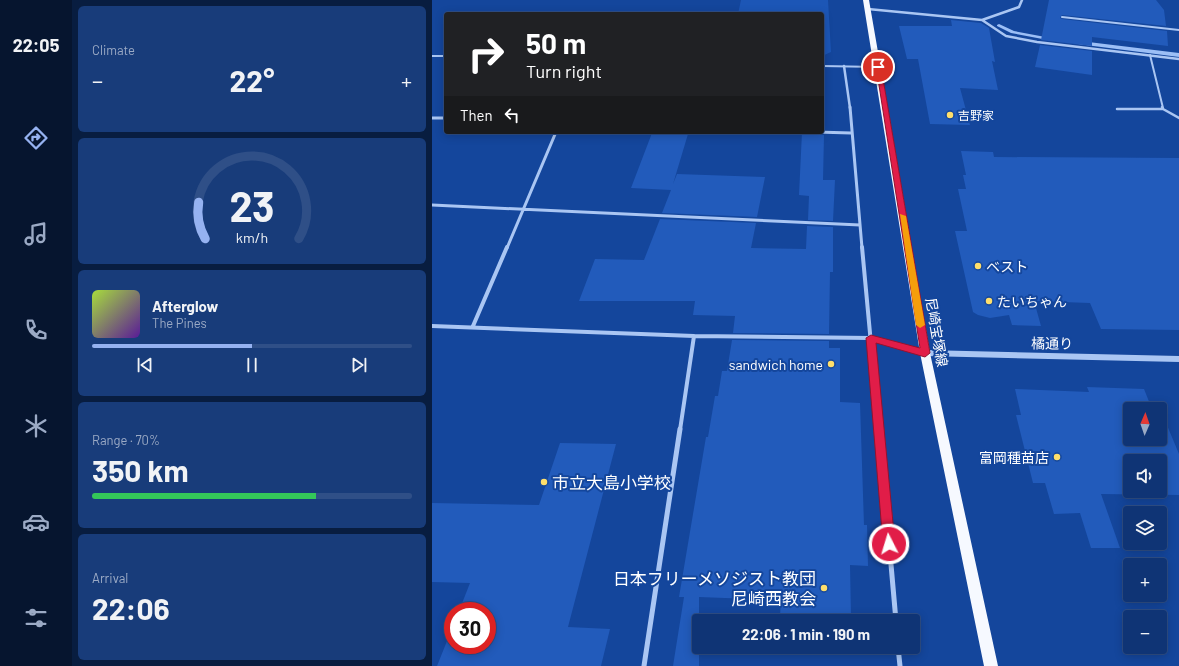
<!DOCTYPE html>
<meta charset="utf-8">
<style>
:root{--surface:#0f3475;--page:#183c7a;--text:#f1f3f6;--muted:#9baac5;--line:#2f4f87;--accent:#95b2f1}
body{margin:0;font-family:Barlow,"Noto Sans JP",sans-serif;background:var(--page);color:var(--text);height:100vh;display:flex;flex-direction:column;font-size:15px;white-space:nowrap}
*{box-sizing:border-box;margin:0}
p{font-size:13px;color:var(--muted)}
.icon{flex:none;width:22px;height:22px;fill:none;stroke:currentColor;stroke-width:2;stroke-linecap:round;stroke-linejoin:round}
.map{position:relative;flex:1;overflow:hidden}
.panel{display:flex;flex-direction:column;gap:6px;padding:6px;background:#081d40;width:360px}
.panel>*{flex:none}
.hud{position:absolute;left:12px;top:12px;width:380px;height:122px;border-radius:4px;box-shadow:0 2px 10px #0003,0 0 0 1px var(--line);background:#202124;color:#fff;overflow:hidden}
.needle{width:26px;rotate:2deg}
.buttons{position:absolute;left:691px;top:402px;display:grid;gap:8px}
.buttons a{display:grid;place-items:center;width:44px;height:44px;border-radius:4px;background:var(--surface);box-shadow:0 2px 10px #0003,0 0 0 1px var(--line);font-size:20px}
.speed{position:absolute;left:12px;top:602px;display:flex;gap:8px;font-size:20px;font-weight:700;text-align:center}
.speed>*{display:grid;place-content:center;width:52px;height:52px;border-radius:50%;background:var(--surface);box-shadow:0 2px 10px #0003,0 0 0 1px var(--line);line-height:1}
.speed .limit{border:6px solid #d22;background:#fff;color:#111}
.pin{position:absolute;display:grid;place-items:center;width:34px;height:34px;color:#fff;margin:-17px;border:2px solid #fff;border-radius:50%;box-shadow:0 1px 4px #0007}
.me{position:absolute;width:44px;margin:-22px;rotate:355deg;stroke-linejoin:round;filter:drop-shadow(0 0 3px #0008)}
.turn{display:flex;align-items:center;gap:14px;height:84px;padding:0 16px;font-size:18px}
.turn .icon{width:52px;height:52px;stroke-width:2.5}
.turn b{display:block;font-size:28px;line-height:34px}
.then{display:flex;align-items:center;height:38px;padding:0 16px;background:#0003;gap:8px;font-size:15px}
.big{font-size:30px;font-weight:700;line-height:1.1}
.panel .card{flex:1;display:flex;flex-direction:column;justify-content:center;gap:6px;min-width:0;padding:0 14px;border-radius:6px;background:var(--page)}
.panel .dial{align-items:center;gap:0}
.dial svg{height:104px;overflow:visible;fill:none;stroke:var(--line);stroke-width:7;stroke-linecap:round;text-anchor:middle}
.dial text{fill:var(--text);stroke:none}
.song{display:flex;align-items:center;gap:12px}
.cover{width:48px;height:48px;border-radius:6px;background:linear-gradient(135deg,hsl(80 70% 55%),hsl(270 70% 35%))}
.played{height:4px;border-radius:2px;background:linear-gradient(90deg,var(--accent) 50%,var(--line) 50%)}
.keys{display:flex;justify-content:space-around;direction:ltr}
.heat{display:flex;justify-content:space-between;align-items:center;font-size:22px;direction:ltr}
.charge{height:6px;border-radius:3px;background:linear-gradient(90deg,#34c759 70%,var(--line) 0)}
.trip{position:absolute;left:260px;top:614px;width:228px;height:40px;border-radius:4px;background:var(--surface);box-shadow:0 2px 10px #0003,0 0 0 1px var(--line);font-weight:700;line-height:40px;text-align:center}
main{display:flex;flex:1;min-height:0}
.tabs{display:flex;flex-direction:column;width:72px;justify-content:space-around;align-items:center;background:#06152f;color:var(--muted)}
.tabs .icon{width:28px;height:28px}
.tabs .on{color:var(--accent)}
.tabs b{font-size:18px;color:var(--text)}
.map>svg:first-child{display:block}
.green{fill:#1c56b6}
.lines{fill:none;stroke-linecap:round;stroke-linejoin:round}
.stream{fill:#9cbff6;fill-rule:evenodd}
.building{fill:#225bbb;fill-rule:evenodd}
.service-far1{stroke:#aac6f3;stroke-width:2}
.service{stroke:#aac6f3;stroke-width:2.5}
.minor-far3{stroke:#aac6f3;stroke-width:2.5}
.minor-far2{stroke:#aac6f3;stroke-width:3}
.minor-far1{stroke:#aac6f3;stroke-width:4}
.minor{stroke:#aac6f3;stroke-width:5}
.tertiary{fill:#aac6f3;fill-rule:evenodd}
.primary{fill:#f6f9ff;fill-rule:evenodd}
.route{fill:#e11d48;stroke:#92132f}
.slow{fill:#f59e0b}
.poi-dot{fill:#ffdf6c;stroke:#14469c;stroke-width:1.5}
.labels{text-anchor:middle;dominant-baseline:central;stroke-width:4;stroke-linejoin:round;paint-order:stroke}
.far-poi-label{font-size:12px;fill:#fff;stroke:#14469c;text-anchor:start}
.poi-label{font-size:14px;fill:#fff;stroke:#14469c;text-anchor:start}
.street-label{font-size:14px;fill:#fff;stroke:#14469c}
.near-poi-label{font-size:17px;fill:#fff;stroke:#14469c;text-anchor:start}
</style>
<main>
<nav class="tabs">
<b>22:05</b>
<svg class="icon on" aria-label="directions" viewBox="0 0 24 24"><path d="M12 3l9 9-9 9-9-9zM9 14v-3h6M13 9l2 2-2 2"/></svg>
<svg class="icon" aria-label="music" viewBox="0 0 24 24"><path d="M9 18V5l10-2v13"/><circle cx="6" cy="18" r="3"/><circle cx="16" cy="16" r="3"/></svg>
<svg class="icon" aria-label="phone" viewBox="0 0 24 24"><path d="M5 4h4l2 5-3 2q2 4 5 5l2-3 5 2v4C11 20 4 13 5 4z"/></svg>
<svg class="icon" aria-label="climate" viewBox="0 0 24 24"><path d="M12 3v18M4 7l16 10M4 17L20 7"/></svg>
<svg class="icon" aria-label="car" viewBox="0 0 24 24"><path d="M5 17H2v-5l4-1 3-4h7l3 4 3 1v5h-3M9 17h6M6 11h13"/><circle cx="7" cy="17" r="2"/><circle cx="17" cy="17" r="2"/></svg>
<svg class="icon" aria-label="filters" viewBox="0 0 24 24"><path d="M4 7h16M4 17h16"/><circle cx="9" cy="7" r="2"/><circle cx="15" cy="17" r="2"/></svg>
</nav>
<section class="panel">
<div class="card"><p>Climate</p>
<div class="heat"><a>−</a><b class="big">22°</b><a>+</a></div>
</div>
<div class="card dial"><svg viewBox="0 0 100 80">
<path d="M14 69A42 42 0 1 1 86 69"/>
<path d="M14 69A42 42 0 0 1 9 41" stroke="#95b2f1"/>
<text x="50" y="56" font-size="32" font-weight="700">23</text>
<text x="50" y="72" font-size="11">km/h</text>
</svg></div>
<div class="card">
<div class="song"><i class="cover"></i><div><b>Afterglow</b><p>The Pines</p></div></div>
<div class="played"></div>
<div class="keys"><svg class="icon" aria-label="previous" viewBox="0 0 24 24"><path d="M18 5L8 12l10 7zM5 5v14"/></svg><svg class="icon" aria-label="pause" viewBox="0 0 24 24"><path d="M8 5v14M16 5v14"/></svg><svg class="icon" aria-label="next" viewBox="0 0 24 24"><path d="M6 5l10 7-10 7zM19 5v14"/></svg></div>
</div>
<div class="card"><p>Range · 70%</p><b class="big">350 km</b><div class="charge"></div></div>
<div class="card"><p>Arrival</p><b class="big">22:06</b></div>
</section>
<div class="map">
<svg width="747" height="666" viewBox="0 0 747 666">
<rect width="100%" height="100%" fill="#14469c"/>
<!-- green -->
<path class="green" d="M309,0H396L399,52L390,56V14H306Z"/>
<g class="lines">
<!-- stream -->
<path class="stream" d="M567,24L582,31L624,39L621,41L579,33L565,26V25Z
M648,41L747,53V57L646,44L645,43Z"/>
</g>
<!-- building -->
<path class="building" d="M617,0H724L732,10L734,26L630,15L628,18L630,19L735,31L736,46L660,37V46L609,40Z
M519,20L549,23L557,28L563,62L560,61L566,90L528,88L538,125L498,124L486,59H475L467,26H520Z
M608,45L660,51V75L603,67Z
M370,132H381L384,135H392L391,180H403L401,221L376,220L377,196L367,195Z
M220,133L256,134L241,184L245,174L333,177L325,217L230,213L239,190L199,188Z
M529,151L561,152L562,157L747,158V330L669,329L658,303L602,301L609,326L580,325L577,315L558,318L546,315L541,312L523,231H535L526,189H534L531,175H534Z
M228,219L324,223L319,248L374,249L375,226L401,227V272H398L397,334L301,333L303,316L261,315L263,301H147L163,259L212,260Z
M300,340L397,341V348H408V402L428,403L432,525H435L436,566L418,565L419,618L348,616L349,600L267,597V666H241L252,597H247L274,437H276L283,396H286L290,371H295Z
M655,387L712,389L720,409H698V439H728V418H732L747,454V495L669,494L688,548H659L648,513L622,514L613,483H601L584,415H589L583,389L657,392ZM698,461H728V491H698Z
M128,443L184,444L136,627L178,629L169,666H5L21,626V645H55V611H27L38,583L0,582V503L107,505Z"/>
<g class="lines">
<!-- service-far1 -->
<path class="service-far1" d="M630,17L747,30
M718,55L731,108"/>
<!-- service -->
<path class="service" d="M685,109H731L730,107
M731,109L747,118"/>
<!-- minor-far3 -->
<path class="minor-far3" d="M436,9L550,20L574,36L605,42L747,59
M550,20L587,7L590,0
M412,66L418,108"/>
<!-- minor-far2 -->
<path class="minor-far2" d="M418,107L430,248
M0,118H14
M384,132L419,133
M0,205L428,225
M75,248L124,132"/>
<!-- minor-far1 -->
<path class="minor-far1" d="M430,247L447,430
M0,326L262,336L439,338L493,353
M41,326L75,247
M248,430L262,336"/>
<!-- minor -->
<path class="minor" d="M447,429L464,621
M466,647L468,666
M212,666L248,429"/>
<!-- tertiary -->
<path class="tertiary" d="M0,55H14V57H0Z
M390,65L446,66L448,67L446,68L390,67Z
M493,350L747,356V362L493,356L490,355L489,353L490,351Z"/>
<!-- primary -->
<path class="primary" d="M431,0H437L498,353L566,666H552L488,353Z"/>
</g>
<!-- route -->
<path class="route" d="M444,66L449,67L498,353L493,357L444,343L463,544L461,548L457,549L453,548L451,544L434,338L439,335L488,348Z"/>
<!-- slow -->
<path class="slow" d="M468,214L474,216L493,325L488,328L484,325Z"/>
<!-- markers -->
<g class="poi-dot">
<circle cx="518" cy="115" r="4"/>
<circle cx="546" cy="266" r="4"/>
<circle cx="557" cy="301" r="4"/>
<circle cx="399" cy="364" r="4"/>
<circle cx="625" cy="457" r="4"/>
<circle cx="112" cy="482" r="4"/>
<circle cx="392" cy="588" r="4"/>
</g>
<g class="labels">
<!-- far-poi labels -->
<g class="far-poi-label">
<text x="526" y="115">吉野家</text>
</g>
<!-- poi labels -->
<g class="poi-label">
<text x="554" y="266">ベスト</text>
<text x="565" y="301">たいちゃん</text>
<text x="391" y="364" text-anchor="end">sandwich home</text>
<text x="617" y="457" text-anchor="end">富岡種苗店</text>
</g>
<!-- street labels -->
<g class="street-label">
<text transform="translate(505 332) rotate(80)">尼崎宝塚線</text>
<text transform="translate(620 343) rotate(1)">橘通り</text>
</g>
<!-- near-poi labels -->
<g class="near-poi-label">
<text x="120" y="482">市立大島小学校</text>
<text x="384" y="578" text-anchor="end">日本フリーメソジスト教団<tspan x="384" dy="20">尼崎西教会</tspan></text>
</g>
</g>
</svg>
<div class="buttons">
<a><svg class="needle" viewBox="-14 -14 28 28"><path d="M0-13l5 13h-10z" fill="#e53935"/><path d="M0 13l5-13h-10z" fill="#9baac5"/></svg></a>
<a><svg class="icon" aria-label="sound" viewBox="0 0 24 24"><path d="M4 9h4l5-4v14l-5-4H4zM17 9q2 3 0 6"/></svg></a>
<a><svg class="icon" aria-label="layers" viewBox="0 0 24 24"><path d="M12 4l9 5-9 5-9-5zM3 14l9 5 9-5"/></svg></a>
<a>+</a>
<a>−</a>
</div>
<div class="speed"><div class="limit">30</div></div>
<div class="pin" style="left:446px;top:67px;background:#d93025"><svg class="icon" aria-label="arrive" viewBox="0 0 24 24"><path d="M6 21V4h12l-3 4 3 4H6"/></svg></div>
<svg class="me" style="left:457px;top:544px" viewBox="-20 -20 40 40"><circle r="17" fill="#e11d48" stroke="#fff" stroke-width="3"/><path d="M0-11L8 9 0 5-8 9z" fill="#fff"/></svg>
<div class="trip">22:06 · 1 min · 190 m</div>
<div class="hud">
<div class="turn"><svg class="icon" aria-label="right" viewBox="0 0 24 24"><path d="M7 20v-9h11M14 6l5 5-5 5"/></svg><div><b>50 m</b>Turn right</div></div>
<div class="then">Then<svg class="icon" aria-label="left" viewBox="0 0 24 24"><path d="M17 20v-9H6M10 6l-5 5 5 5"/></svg></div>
</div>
</div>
</main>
